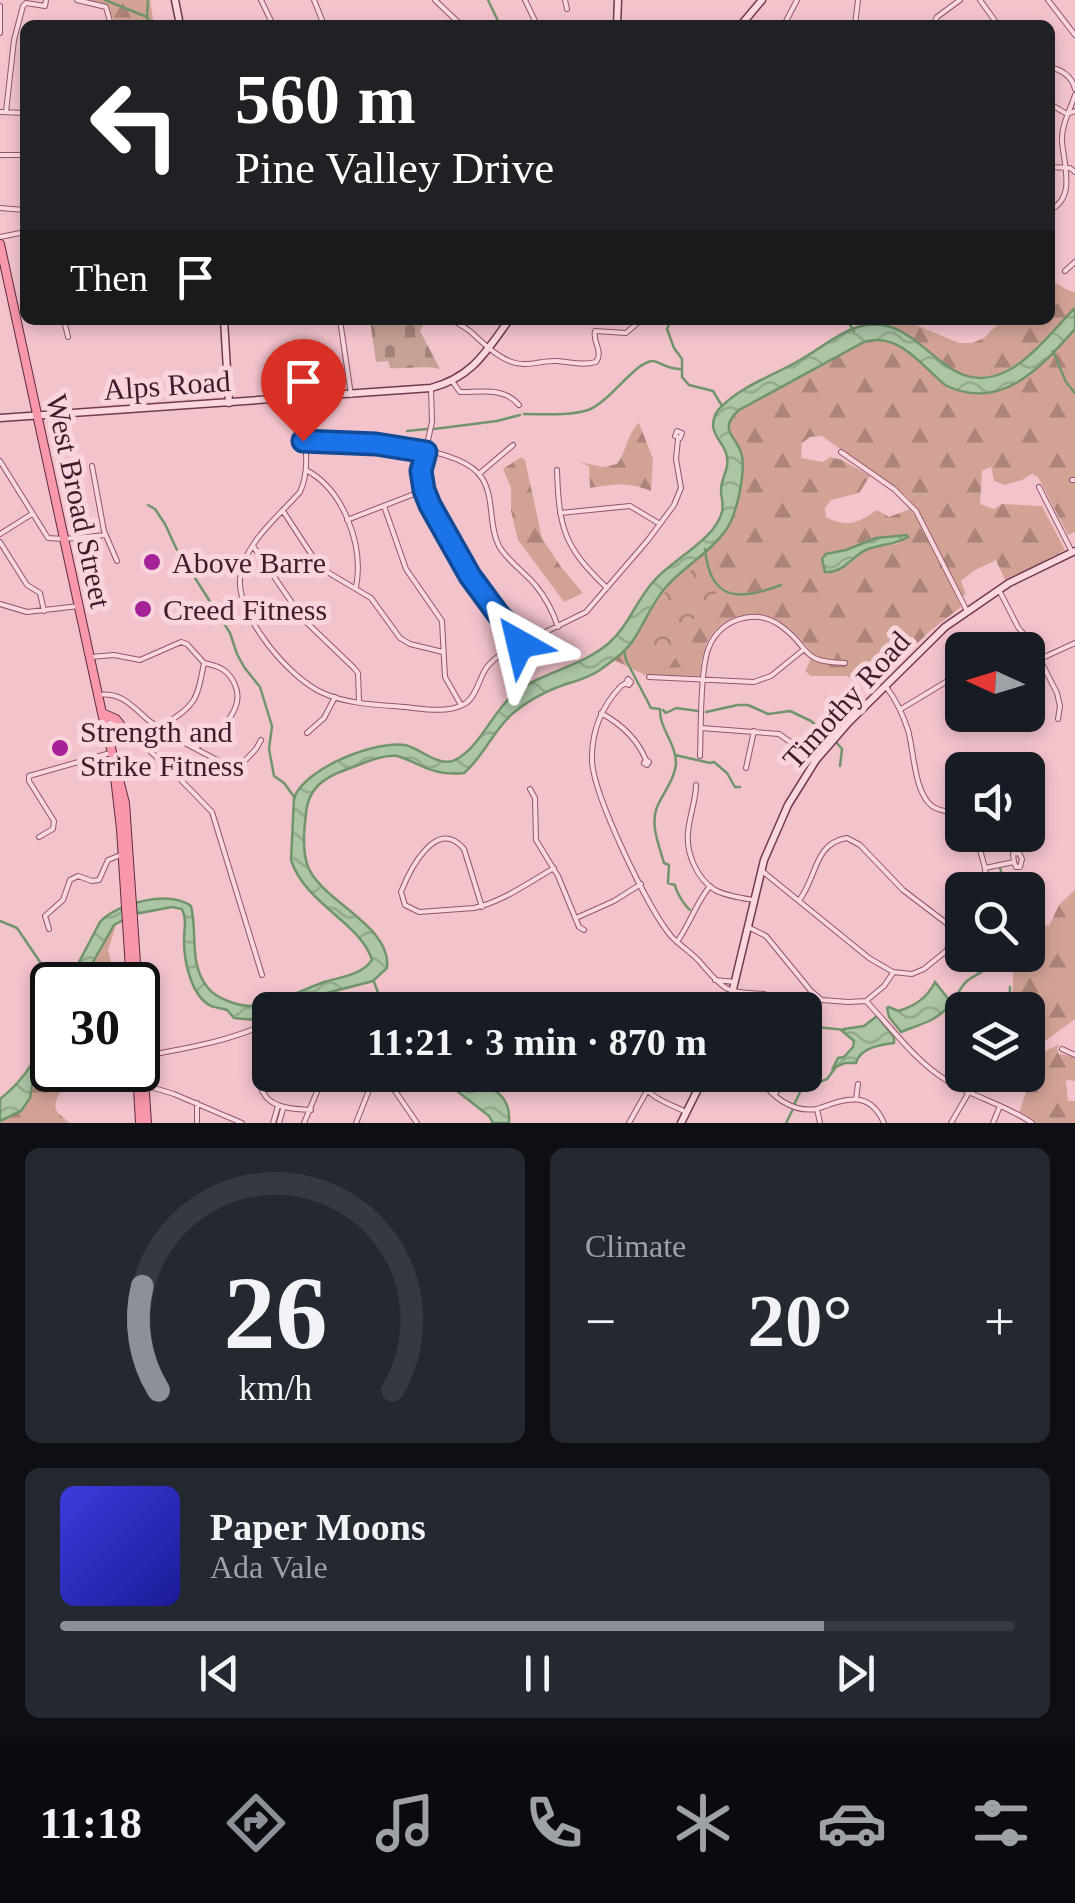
<!DOCTYPE html>
<meta charset="utf-8">
<style>
:root{--surface:#171b24;--page:#242831;--text:#f1f3f6;--muted:#9ea1a6;--line:#363941;--accent:#8c9099}
body{margin:0;font-family:"Times New Roman",serif;background:var(--page);color:var(--text);height:100vh;display:flex;flex-direction:column;font-size:38px;white-space:nowrap}
*{box-sizing:border-box;margin:0}
p{font-size:32px;color:var(--muted)}
.icon{flex:none;width:55px;height:55px;fill:none;stroke:currentColor;stroke-width:2;stroke-linecap:round;stroke-linejoin:round}
.map{position:relative;height:1123px;overflow:hidden}
.panel{display:flex;flex-direction:column;gap:25px;padding:25px;background:#0d0f14;flex:1}
.panel>*{flex:none}
.banner{position:absolute;left:20px;top:20px;width:1035px;height:305px;border-radius:15px;box-shadow:0 5px 15px #0003;background:#202124;color:#fff;overflow:hidden}
.needle{width:65px;rotate:274deg}
.tools{position:absolute;left:945px;top:632px;display:grid;gap:20px}
.tools a{display:grid;place-items:center;width:100px;height:100px;border-radius:15px;background:var(--surface);box-shadow:0 5px 15px #0003;font-size:50px}
.speed{position:absolute;left:30px;top:962px;display:flex;gap:20px;font-size:50px;font-weight:700;text-align:center}
.speed>*{display:grid;place-content:center;width:130px;height:130px;border-radius:50%;background:var(--surface);box-shadow:0 5px 15px #0003;line-height:1}
.speed .limit{border:5px solid #111;border-radius:15px;background:#fff;color:#111}
.pin{position:absolute;display:grid;place-items:center;width:85px;height:85px;color:#fff;margin:-102px -42px;border-radius:50% 50% 50% 0;rotate:-45deg;box-shadow:0 0 10px #0007}
.pin .icon{rotate:45deg}
.me{position:absolute;width:110px;margin:-55px;rotate:323deg;stroke-linejoin:round;filter:drop-shadow(0 0 8px #0008)}
.turn{display:flex;align-items:center;gap:35px;height:210px;padding:0 50px;font-size:45px}
.turn .icon{width:130px;height:130px;stroke-width:2.5}
.turn b{display:block;font-size:70px;line-height:85px}
.then{display:flex;align-items:center;height:95px;padding:0 50px;background:#0003;gap:20px;font-size:38px}
.big{font-size:75px;font-weight:600;line-height:1.1}
.panel .tile{flex:1;display:flex;flex-direction:column;justify-content:center;gap:15px;min-width:0;padding:0 35px;border-radius:15px;background:var(--page)}
.panel .dial{align-items:center;gap:0}
.dial svg{height:260px;overflow:visible;fill:none;stroke:var(--line);stroke-width:7;stroke-linecap:round;text-anchor:middle}
.dial text{fill:var(--text);stroke:none}
.song{display:flex;align-items:center;gap:30px}
.cover{width:120px;height:120px;border-radius:15px;background:linear-gradient(135deg,hsl(240 70% 55%),hsl(240 70% 35%))}
.played{height:10px;border-radius:5px;background:linear-gradient(90deg,var(--accent) 80%,var(--line) 80%)}
.keys{display:flex;justify-content:space-around;direction:ltr}
.heat{display:flex;justify-content:space-between;align-items:center;font-size:55px;direction:ltr}
.panel .tiles{flex:1;display:grid;gap:25px;grid-template-columns:1fr 1fr}
.tile:last-child{grid-column:span 2}
.trip{position:absolute;left:252px;top:992px;width:570px;height:100px;border-radius:15px;background:var(--surface);box-shadow:0 5px 15px #0003;font-weight:600;line-height:100px;text-align:center}
.tabs{display:flex;height:160px;justify-content:space-around;align-items:center;background:#090b0e;color:var(--muted)}
.tabs .icon{width:70px;height:70px}
.tabs .selected{color:var(--accent)}
.tabs b{font-size:45px;color:var(--text)}
.map>svg:first-child{display:block}
.forest{fill:url(#forest-firs);fill-rule:evenodd}
.cemetery{fill:url(#cemetery-stones)}
.park{fill:url(#park-crowns)}
.water{fill:url(#water-waves);stroke:#71956b;stroke-width:2.5}
.lines{fill:none;stroke-linecap:round;stroke-linejoin:round}
.stream{stroke:#71956b;stroke-width:2.5}
.street-casing{stroke:#8f576b;stroke-width:6}
.secondary-casing{stroke:#713a50;stroke-width:9}
.primary-casing{stroke:#5d2c40;stroke-width:10}
.street{stroke:#fcd7de;stroke-width:4}
.secondary{stroke:#fcd7de;stroke-width:6}
.primary{stroke:#f997ab;stroke-width:8}
.route-casing{stroke:#114b97;stroke-width:25}
.route{stroke:#1a73e8;stroke-width:18}
.poi-dot{fill:#a52197;stroke:#f9d4da;stroke-width:4}
.labels{text-anchor:middle;dominant-baseline:central;stroke-width:10;stroke-linejoin:round;paint-order:stroke}
.street-label{font-size:30px;fill:#3e1d2a;stroke:#f9d4da}
.poi-label{font-size:30px;fill:#3e1d2a;stroke:#f9d4da;text-anchor:start}
</style>
<div class="map">
<svg width="1075" height="1123" viewBox="0 0 1075 1123">
<defs>
<pattern id="forest-firs" width="22" height="20" patternUnits="userSpaceOnUse" patternTransform="scale(2.5)"><rect width="22" height="20" fill="#d2a395"/><path d="M5 1l3.5 6h-7zM16 11l3.5 6h-7z" fill="#ac847a"/></pattern>
<pattern id="cemetery-stones" width="16" height="16" patternUnits="userSpaceOnUse" patternTransform="scale(2.5)"><rect width="16" height="16" fill="#c6a195"/><path d="M2 7V4a2 2 0 0 1 4 0v3zM10 15v-3a2 2 0 0 1 4 0v3z" fill="#a2837a"/></pattern>
<pattern id="park-crowns" width="20" height="18" patternUnits="userSpaceOnUse" patternTransform="scale(2.5)"><rect width="20" height="18" fill="#d2a395"/><path d="M2 6a3 3 0 1 1 6 0M12 15a3 3 0 1 1 6 0" fill="none" stroke="#ac847a"/></pattern>
<pattern id="water-waves" width="16" height="10" patternUnits="userSpaceOnUse" patternTransform="scale(2.5)"><rect width="16" height="10" fill="#abc5a5"/><path d="M0 5q4-4 8 0t8 0" fill="none" stroke="#94a98e"/></pattern>
</defs>
<rect width="100%" height="100%" fill="#f3c3cc"/>
<!-- forest -->
<path class="forest" d="M87,0H150L154,25H122L114,21L108,6Z
M1050,282C1060,283 1065,291 1075,292V308C1035,347 993,409 934,357C917,343 905,329 883,324V320H904L959,343H972L984,338L1002,320H1050Z
M1075,329V532L1068,535L1038,477L1032,474L1022,480L1005,485L994,481L991,467L982,471L980,504L994,509L1002,504L1042,506L1065,550L1006,582L996,560L975,570L961,581L966,595L962,596L916,508L906,496L822,436L810,437L802,443L801,458L823,462L830,457L842,460L870,476L859,493L831,500L825,508L826,517C847,528 858,523 877,510L889,517L910,509L923,525L961,607L930,631L870,689L847,676H811L805,671L813,654C803,642 793,629 779,621C753,605 718,617 706,645C702,655 701,666 700,676L645,675L612,659C642,636 644,609 668,585C690,562 725,545 735,512C739,501 743,459 740,450C734,433 717,430 739,410L871,339C898,339 910,354 929,371C937,378 947,384 957,390L1047,360ZM907,535L908,537L897,544L868,549L839,570L834,551L846,550L876,538Z
M639,423L653,459L651,491C628,482 614,484 590,488L589,466L579,462L603,467L617,464C627,451 627,433 639,423Z
M521,457L525,460L542,538L561,567L583,593L564,602L518,540L511,511V488L503,469Z
M1075,890V1019L1030,1052L1028,1046V1010H1014C1010,991 1017,973 1009,955H1028V923L1049,926L1059,905Z
M117,922L108,950L112,966L89,978L85,985H80L107,933Z
M1059,1044L1057,1049L1059,1054L1075,1057V1081L1066,1080L1068,1101H1075V1123H1033L1019,1113L1031,1077V1066L1046,1051Z
M52,1052V1070H78C71,1079 52,1098 56,1110C57,1112 68,1122 70,1123H0V1121L23,1108L30,1098L32,1085Z"/>
<!-- cemetery -->
<path class="cemetery" d="M370,320H426L420,331L440,369C426,365 405,369 390,368L388,361L376,362Z"/>
<!-- park -->
<path class="park" d="M700,563L727,579L688,626L677,656L669,667L658,668L626,649L632,642L656,600Z"/>
<!-- water -->
<path class="water" d="M1075,308V329C1041,367 1001,413 945,385C921,365 898,331 864,342L739,410C716,431 738,436 742,456C745,475 737,514 726,530C710,553 684,566 666,587C652,603 645,622 634,639C626,652 612,661 600,670C587,679 572,682 558,687C542,693 525,703 512,714C493,731 483,757 464,773C448,775 433,772 419,765C412,762 405,758 397,756C381,754 360,765 345,770C323,778 308,789 306,813C304,830 302,850 308,867C323,902 392,926 387,968L373,981L327,993L311,1004L288,1010H270V1014L257,1020L234,1018L227,1010C224,1009 213,1007 211,1006C191,996 184,961 184,941C184,929 187,920 182,909L172,907L135,914L114,925L80,985H67L100,922C118,903 168,890 191,906C198,934 188,963 208,988C216,998 237,1006 250,1006C275,1004 300,991 324,982C336,978 350,977 361,970C368,966 367,966 372,960C361,923 305,904 291,860L294,798C305,768 376,740 405,745C420,748 439,768 455,760C479,749 494,709 515,693C544,671 581,667 609,643C629,625 636,601 653,582C671,560 715,540 722,512C724,504 721,498 721,490C721,477 731,468 726,453C723,443 714,437 713,426C713,418 716,411 722,406C743,385 775,375 800,360C817,351 834,336 852,329C923,302 939,407 1009,370C1034,356 1055,328 1075,308Z
M907,535L908,537C895,545 882,544 868,549C852,555 845,573 825,572L822,559L826,554L846,550L876,538Z
M935,982L949,1000V1006C935,1022 920,1024 901,1032L889,1017L887,1008L889,1007L898,1011C915,1006 927,998 935,982Z
M877,1016L894,1037V1043C879,1045 860,1048 856,1063H845L833,1068L838,1058L844,1057L853,1047L854,1041L842,1031L844,1029L864,1026Z
M52,1020V1052L32,1085L30,1098L21,1111L0,1121V1099C27,1078 41,1052 52,1020Z
M425,1075H477C494,1093 511,1094 509,1123H493L489,1116L447,1083L432,1080Z"/>
<g class="lines">
<!-- stream -->
<path class="stream" d="M105,0L147,17
M148,0L147,17L151,25
M488,0L500,25
M671,320L667,329L674,348L682,359V377L689,385L713,391L722,406
M847,320L854,331
M1053,351L1066,382L1075,393
M524,414C544,414 569,416 588,410C610,402 634,363 652,361C658,360 667,370 682,369
M434,429L497,421L520,415
M407,431L427,429
M148,505L155,509L165,524L176,548L230,633L237,654L244,667L260,687L272,726L269,749L274,776L284,783L295,798
M705,549C710,602 740,601 781,585
M624,651L626,660L651,708L660,709C659,728 676,743 676,763C675,779 663,793 657,807C650,825 659,845 664,863L669,865L668,883L675,885C676,892 685,906 690,910
M663,710L666,713L676,708L698,711
M706,712L738,705H748L768,714L790,711L811,721L828,736
M836,742L842,749L840,766
M675,755L710,763L714,762L727,773L735,787H740
M1000,868L1007,890
M0,921L17,928L40,962L56,979L71,982
M374,982L382,1003L391,1010
M947,1001C962,994 958,989 967,981C973,976 980,974 986,968L985,958L989,955
M1009,1010L1010,987
M807,1026L845,1030
M794,1105L801,1090L827,1079L836,1067
M786,1123L793,1109"/>
<defs>
<path id="street" d="M77,0L106,7L111,25
M261,0L273,25
M314,0L324,25
M435,0L461,25
M525,0L537,25
M565,0L567,9
M980,0L998,25
M1048,0L1075,35
M0,6V33
M784,25L797,0
M855,25L858,0
M933,25L937,17L960,0
M1050,67C1062,70 1072,76 1075,89
M1050,104L1067,114L1075,111
M0,112L25,113
M6,112L14,40L23,6L26,3L45,6L46,0
M0,155H25
M1050,167L1070,168L1075,172
M0,208L25,210
M1050,210C1075,198 1065,169 1062,142C1061,125 1070,111 1075,95
M0,237L25,232
M1065,271L1075,262
M64,320L68,337
M340,320L351,395
M453,320C459,325 466,327 472,333C486,346 505,365 525,364C536,364 546,360 557,361C570,362 583,366 596,362C604,351 592,342 595,331L626,333L641,320
M452,381L460,392C481,392 504,387 519,405
M431,388L432,422L421,471L423,490L437,520L470,576L497,614L509,626L520,644
M299,398C302,427 313,465 300,492C278,517 243,544 240,579C237,616 290,679 323,693C347,704 379,705 405,707C424,709 449,714 466,703C476,696 479,680 485,670C489,663 495,659 501,654L586,612L648,540L674,505L681,488L676,459L678,439
M677,431L682,433L680,438L675,436Z
M303,441C345,442 458,441 482,478C495,499 488,525 499,546C508,562 525,572 536,586C546,598 553,612 558,627
M841,452L894,489L916,511L967,611
M0,461L48,538L64,539L106,535
M92,466L104,531L117,561
M306,470C344,490 364,546 356,587
M557,470C559,529 564,547 607,588
M479,474L513,445
M1072,480H1075
M1039,487L1072,552
M384,506L406,569L442,621L445,677L461,705
M283,511L315,560L329,573L371,598L400,638L410,644L443,652
M560,513L630,506L660,524
M347,520L422,491
M0,534L32,514
M0,542L27,585L40,593L44,611
M253,546L303,619L354,668L358,673L359,701
M999,590L1018,627L1033,646L1057,693L1060,706L1058,719
M0,604L27,612L79,606
M90,657L114,655L140,660L181,642L187,644L204,663C196,705 195,704 160,728
M1040,659L1075,643
M649,677L754,682L771,676L803,650
M626,683L628,679L631,682L629,685L626,683L621,686C601,707 591,732 592,762C595,798 647,907 671,936C679,945 691,952 699,961C708,971 715,981 726,988C737,994 752,993 764,994
M887,688C896,700 903,715 908,730C914,751 914,792 932,806C940,812 953,812 962,815
M98,695C121,692 131,705 147,719C155,726 165,731 174,737
M901,709L949,680L962,679
M601,713C621,724 637,738 646,760L644,763L647,765L649,762L646,760
M981,715L983,722
M105,723L115,722L122,725L178,777L212,812L262,975
M701,728L779,734L816,760
M307,733L324,718L335,697
M138,741L179,740L236,770L256,749L261,740
M195,748C214,736 247,711 235,685C229,670 219,666 204,663
M700,756C701,731 700,667 709,647C715,632 728,621 744,618C757,615 770,618 781,626C812,648 798,662 845,663
M746,768L754,731
M696,785C696,801 689,816 688,833C686,853 697,879 715,890C726,896 741,898 754,900
M530,789L535,798L536,840L558,876L579,927L584,930
M976,835L985,868L987,890
M39,837L53,829L54,821L29,781V776L110,753
M985,868L1014,862L1016,867H1020L1022,859L1019,853L1013,854L1014,862
M761,870L869,958L893,972L912,974L924,969L946,951L962,927
M800,899C817,877 814,843 847,838L860,845L903,890L958,932
M482,907L464,849C437,816 410,869 401,892L405,905L419,912L474,908C502,902 528,883 554,868
M576,918L614,901L641,884
M748,927L766,936L811,991L822,1000L848,1002L866,1001L884,986L893,973
M49,929L45,916L63,900L70,880L78,876L92,881L99,880L108,860L123,854
M677,942C690,924 696,903 710,886
M715,980L735,982
M866,1001C891,1027 915,1061 946,1080C973,1097 1006,1105 1032,1123
M805,1045L809,1043L812,1046L805,1058
M270,1049L257,1059C258,1102 270,1108 311,1110
M1062,1049L1075,1055
M145,1056C187,1048 231,1041 270,1022
M259,1069L270,1058
M384,1075L417,1123
M639,1075C644,1097 668,1103 686,1112
M758,1075C770,1096 792,1113 817,1109
M144,1085L174,1094L242,1123
M260,1085L270,1071
M396,1092L401,1088L407,1075
M774,1095L791,1075
M856,1099L858,1084
M197,1103V1123
M273,1123L278,1106
M279,1123L283,1109
M304,1123L324,1075
M356,1123L371,1085L383,1075
M629,1123L647,1091
M820,1123L817,1109C845,1099 869,1089 884,1123
M951,1123L979,1075
M993,1123L1000,1106"/>
<path id="secondary" d="M175,0L180,25
M617,25L618,0
M741,25L762,0
M224,320L229,403
M0,418L431,388C472,377 485,353 509,320
M728,1010L764,860L788,805L816,760L849,722L945,627L1009,583L1075,551
M681,1123L705,1075"/>
<path id="primary" d="M0,244L102,713L125,803L147,1123
M102,713L116,719L120,724
M115,777L121,829L131,985
M137,1070L140,1123"/>
</defs>
<!-- street casing -->
<use href="#street" class="street-casing"/>
<!-- secondary casing -->
<use href="#secondary" class="secondary-casing"/>
<!-- primary casing -->
<use href="#primary" class="primary-casing"/>
<!-- street -->
<use href="#street" class="street"/>
<!-- secondary -->
<use href="#secondary" class="secondary"/>
<!-- primary -->
<use href="#primary" class="primary"/>
</g>
<g class="lines">
<defs>
<path id="route" d="M303,441L376,444L426,452L421,471L424,490L430,505L470,576L498,614L509,626L520,644"/>
</defs>
<!-- route casing -->
<use href="#route" class="route-casing"/>
<!-- route -->
<use href="#route" class="route"/>
</g>
<!-- markers -->
<g class="poi-dot">
<circle cx="152" cy="562" r="10"/>
<circle cx="143" cy="609" r="10"/>
<circle cx="60" cy="748" r="10"/>
</g>
<g class="labels">
<!-- street labels -->
<g class="street-label">
<text transform="translate(167 385) rotate(-4)">Alps Road</text>
<text transform="translate(79 501) rotate(78)">West Broad Street</text>
<text transform="translate(846 700) rotate(-48)">Timothy Road</text>
</g>
<!-- poi labels -->
<g class="poi-label">
<text x="172" y="562">Above Barre</text>
<text x="163" y="609">Creed Fitness</text>
<text x="80" y="731">Strength and<tspan x="80" dy="34">Strike Fitness</tspan></text>
</g>
</g>
</svg>
<div class="tools">
<a><svg class="needle" viewBox="-14 -14 28 28"><path d="M0-13l5 13h-10z" fill="#e53935"/><path d="M0 13l5-13h-10z" fill="#9ea1a6"/></svg></a>
<a><svg class="icon" aria-label="sound" viewBox="0 0 24 24"><path d="M4 9h4l5-4v14l-5-4H4zM17 9q2 3 0 6"/></svg></a>
<a><svg class="icon" aria-label="search" viewBox="0 0 24 24"><circle cx="10" cy="10" r="6"/><path d="M15 15l6 6"/></svg></a>
<a><svg class="icon" aria-label="layers" viewBox="0 0 24 24"><path d="M12 4l9 5-9 5-9-5zM3 14l9 5 9-5"/></svg></a>
</div>
<div class="speed"><div class="limit">30</div></div>
<div class="pin" style="left:303px;top:441px;background:#d93025"><svg class="icon" aria-label="arrive" viewBox="0 0 24 24"><path d="M6 21V4h12l-3 4 3 4H6"/></svg></div>
<svg class="me" style="left:520px;top:644px" viewBox="-20 -20 40 40"><path d="M0-17L14 15 0 8-14 15z" fill="#1a73e8" stroke="#fff" stroke-width="4"/></svg>
<div class="trip">11:21 · 3 min · 870 m</div>
<div class="banner">
<div class="turn"><svg class="icon" aria-label="left" viewBox="0 0 24 24"><path d="M17 20v-9H6M10 6l-5 5 5 5"/></svg><div><b>560 m</b>Pine Valley Drive</div></div>
<div class="then">Then<svg class="icon" aria-label="arrive" viewBox="0 0 24 24"><path d="M6 21V4h12l-3 4 3 4H6"/></svg></div>
</div>
</div>
<section class="panel">
<div class="tiles">
<div class="tile dial"><svg viewBox="0 0 100 80">
<path d="M14 69A42 42 0 1 1 86 69"/>
<path d="M14 69A42 42 0 0 1 9 37" stroke="#8c9099"/>
<text x="50" y="56" font-size="32" font-weight="700">26</text>
<text x="50" y="72" font-size="11">km/h</text>
</svg></div>
<div class="tile"><p>Climate</p>
<div class="heat"><a>−</a><b class="big">20°</b><a>+</a></div>
</div>
<div class="tile">
<div class="song"><i class="cover"></i><div><b>Paper Moons</b><p>Ada Vale</p></div></div>
<div class="played"></div>
<div class="keys"><svg class="icon" aria-label="previous" viewBox="0 0 24 24"><path d="M18 5L8 12l10 7zM5 5v14"/></svg><svg class="icon" aria-label="pause" viewBox="0 0 24 24"><path d="M8 5v14M16 5v14"/></svg><svg class="icon" aria-label="next" viewBox="0 0 24 24"><path d="M6 5l10 7-10 7zM19 5v14"/></svg></div>
</div>
</div>
</section>
<nav class="tabs">
<b>11:18</b>
<svg class="icon selected" aria-label="directions" viewBox="0 0 24 24"><path d="M12 3l9 9-9 9-9-9zM9 14v-3h6M13 9l2 2-2 2"/></svg>
<svg class="icon" aria-label="music" viewBox="0 0 24 24"><path d="M9 18V5l10-2v13"/><circle cx="6" cy="18" r="3"/><circle cx="16" cy="16" r="3"/></svg>
<svg class="icon" aria-label="phone" viewBox="0 0 24 24"><path d="M5 4h4l2 5-3 2q2 4 5 5l2-3 5 2v4C11 20 4 13 5 4z"/></svg>
<svg class="icon" aria-label="climate" viewBox="0 0 24 24"><path d="M12 3v18M4 7l16 10M4 17L20 7"/></svg>
<svg class="icon" aria-label="car" viewBox="0 0 24 24"><path d="M5 17H2v-5l4-1 3-4h7l3 4 3 1v5h-3M9 17h6M6 11h13"/><circle cx="7" cy="17" r="2"/><circle cx="17" cy="17" r="2"/></svg>
<svg class="icon" aria-label="filters" viewBox="0 0 24 24"><path d="M4 7h16M4 17h16"/><circle cx="9" cy="7" r="2"/><circle cx="15" cy="17" r="2"/></svg>
</nav>
